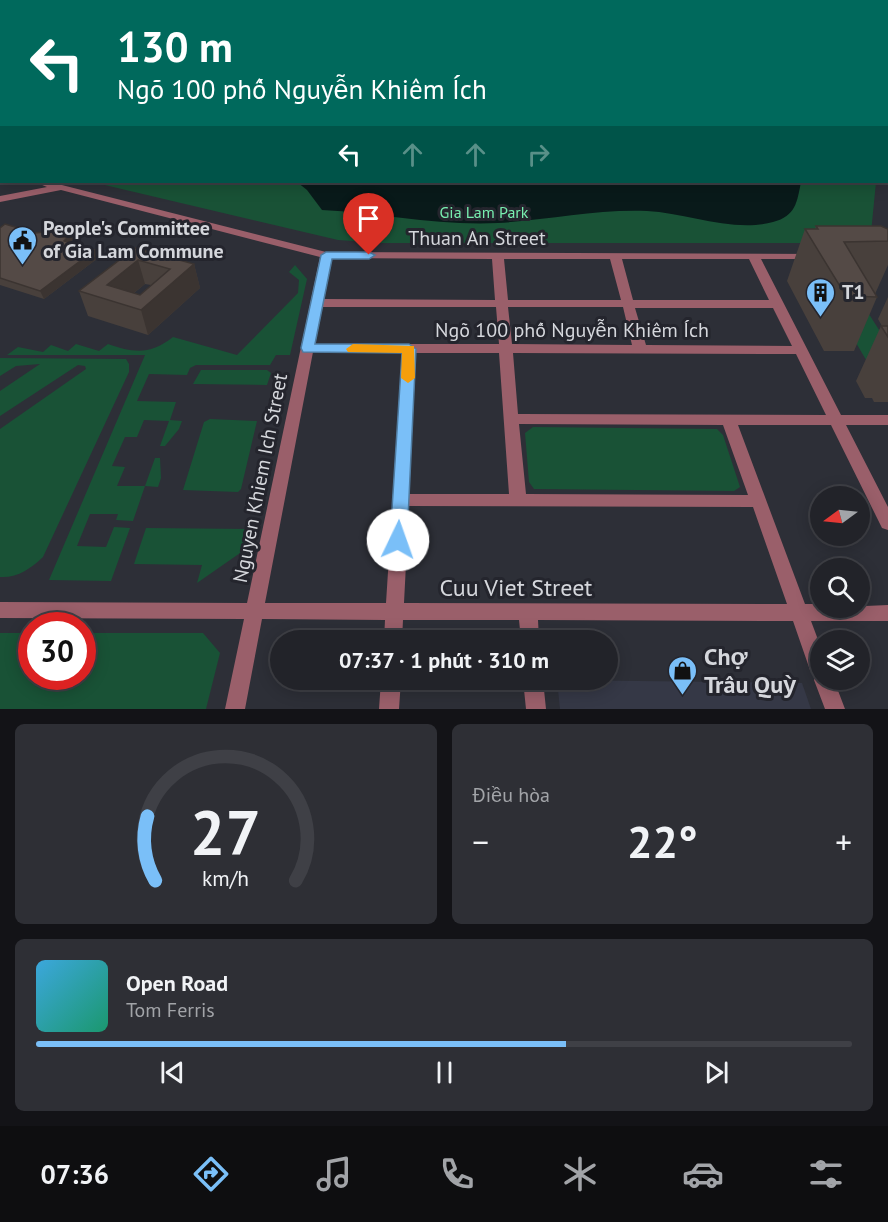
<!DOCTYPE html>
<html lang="vi">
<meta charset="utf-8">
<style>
:root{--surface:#222329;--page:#2e2f35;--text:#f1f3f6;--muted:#a2a4a8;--line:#3f4046;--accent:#7abff8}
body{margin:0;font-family:"PT Sans",sans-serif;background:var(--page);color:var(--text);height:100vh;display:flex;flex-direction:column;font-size:22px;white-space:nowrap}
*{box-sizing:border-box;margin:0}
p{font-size:20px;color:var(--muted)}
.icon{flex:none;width:33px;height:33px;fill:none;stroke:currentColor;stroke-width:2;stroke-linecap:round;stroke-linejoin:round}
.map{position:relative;height:709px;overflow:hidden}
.side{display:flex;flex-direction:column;gap:15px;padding:15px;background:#131317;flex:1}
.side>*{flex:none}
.top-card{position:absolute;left:0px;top:0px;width:888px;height:183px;box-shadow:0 3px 15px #0003,0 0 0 2px var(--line);background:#00695c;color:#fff;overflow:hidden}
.needle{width:39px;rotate:255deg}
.tools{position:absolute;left:810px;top:486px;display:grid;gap:12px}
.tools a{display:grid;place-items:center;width:60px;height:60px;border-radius:50%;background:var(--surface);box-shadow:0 3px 15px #0003,0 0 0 2px var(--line);font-size:30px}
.speed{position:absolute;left:18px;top:612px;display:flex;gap:12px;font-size:30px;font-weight:700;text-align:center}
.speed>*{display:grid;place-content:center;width:78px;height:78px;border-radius:50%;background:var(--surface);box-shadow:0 3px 15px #0003,0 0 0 2px var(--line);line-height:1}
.speed .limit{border:9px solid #d22;background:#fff;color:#111}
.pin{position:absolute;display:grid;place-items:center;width:51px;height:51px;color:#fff;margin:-62px -26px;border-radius:50% 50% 50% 0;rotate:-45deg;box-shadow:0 0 6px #0007}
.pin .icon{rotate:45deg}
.me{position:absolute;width:66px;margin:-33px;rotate:3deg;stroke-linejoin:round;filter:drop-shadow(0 0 4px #0008)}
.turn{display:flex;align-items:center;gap:21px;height:126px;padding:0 18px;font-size:27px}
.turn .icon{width:78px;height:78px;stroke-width:2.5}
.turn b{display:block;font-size:42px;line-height:51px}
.lanes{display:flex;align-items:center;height:57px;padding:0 18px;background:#0003;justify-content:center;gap:30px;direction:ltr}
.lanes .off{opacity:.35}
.big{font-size:45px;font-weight:800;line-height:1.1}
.side .widget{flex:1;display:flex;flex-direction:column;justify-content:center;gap:9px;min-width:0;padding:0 21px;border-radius:9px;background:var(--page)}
.side .dial{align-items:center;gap:0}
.dial svg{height:156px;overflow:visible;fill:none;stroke:var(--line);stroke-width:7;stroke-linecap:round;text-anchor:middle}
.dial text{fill:var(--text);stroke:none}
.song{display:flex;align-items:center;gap:18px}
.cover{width:72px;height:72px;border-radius:9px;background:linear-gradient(135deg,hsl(200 70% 55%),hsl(160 70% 35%))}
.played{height:6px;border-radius:3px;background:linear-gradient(90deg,var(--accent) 65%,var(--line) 65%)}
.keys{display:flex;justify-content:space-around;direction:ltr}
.heat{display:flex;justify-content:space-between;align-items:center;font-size:33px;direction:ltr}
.side .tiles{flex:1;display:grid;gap:15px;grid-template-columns:1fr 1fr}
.widget:last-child{grid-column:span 2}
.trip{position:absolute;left:270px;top:630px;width:348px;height:60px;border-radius:30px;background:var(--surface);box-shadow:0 3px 15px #0003,0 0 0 2px var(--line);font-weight:800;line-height:60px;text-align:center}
.menu{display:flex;height:96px;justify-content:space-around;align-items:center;background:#0e0e10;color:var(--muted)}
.menu .icon{width:42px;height:42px}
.menu .active{color:var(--accent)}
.menu b{font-size:27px;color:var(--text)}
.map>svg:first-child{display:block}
.built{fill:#353846}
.green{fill:#195236}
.water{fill:#091a1a}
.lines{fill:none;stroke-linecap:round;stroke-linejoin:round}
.minor{fill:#9a5f6a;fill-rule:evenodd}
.highway{fill:#f8bdc7;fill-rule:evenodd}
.rail{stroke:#a5a7ac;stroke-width:2}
.wall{fill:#48403c;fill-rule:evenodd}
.shaded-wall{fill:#3b3431}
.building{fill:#544a46;stroke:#3b3431;stroke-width:1.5;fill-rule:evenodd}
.route{fill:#7abff8;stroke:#4f7ca1;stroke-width:1.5}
.slow{fill:#f59e0b}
.labels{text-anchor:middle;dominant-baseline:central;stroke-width:6;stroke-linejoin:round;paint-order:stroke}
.far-park-label{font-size:16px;fill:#78efb0;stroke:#24252d}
.poi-label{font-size:20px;font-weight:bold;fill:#d5d7dc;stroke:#24252d;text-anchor:start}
.street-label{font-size:20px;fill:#d5d7dc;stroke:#24252d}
.near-street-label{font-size:24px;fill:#d5d7dc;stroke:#24252d}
.near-poi-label{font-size:24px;font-weight:bold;fill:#d5d7dc;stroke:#24252d;text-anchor:start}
</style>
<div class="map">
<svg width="888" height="709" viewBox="0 0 888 709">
<rect width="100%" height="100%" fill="#2d2f37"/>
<!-- built -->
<path class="built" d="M557,680L802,683L811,709H560Z"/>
<!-- green -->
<path class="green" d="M92,182H876L871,233L851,243H380L338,240Z
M295,265L307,279L290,355H276L270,365H196L190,368L187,375L149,374L137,401L176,402L170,420L182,421L179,429L165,446H160L169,421L144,420L137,437H125L112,466L125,467L117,486H145L155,458H160L161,478L158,487L145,486L133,521L116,520L118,514H90L77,546L106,547L114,527L130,528L111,581L49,580L145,355H7L18,347L43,352L51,345L68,351L76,344L99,351L108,344C134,353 150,355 173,337L237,355L298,293L299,280L289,272Z
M831,300H860L888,344L876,377Z
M0,358L126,359L129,364V372L43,557C30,569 18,578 0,577V429L86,369L85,366L78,365L0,416V391L40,364L16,366L0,376Z
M201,370H267L271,373L267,385L193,384Z
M210,419L257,421L241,489L238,492L183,490L204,422Z
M533,427L717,429L723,435L740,487L734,491L534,489L529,482L525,433Z
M146,528L249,529L243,551L197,583L202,565L134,564Z
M0,633H31L32,676H82L83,633H203L220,653L206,709H0Z"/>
<!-- water -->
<path class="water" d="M297,182H801C797,202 796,216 773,222C733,233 688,213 647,211C597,209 548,220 498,223C438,226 381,213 322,210L307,190Z"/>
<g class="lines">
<!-- minor -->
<path class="minor" d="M101,0H109L100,2Z
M167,0L183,2H168Z
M197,0H205L196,2Z
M247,0H255L245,2Z
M261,0L278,2H262Z
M302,0H310L301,2Z
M641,0H647L640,2Z
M803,0L822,2H804Z
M886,8H888V12H886Z
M886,40H888V44H886Z
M0,44H2V48H0Z
M886,142H888V148H886Z
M0,173H2L0,180Z
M35,182H50L326,252L818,254L820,256L818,258L814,259H761L841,415H888V425H846L888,507V530L882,528L831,425H738L805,604H820V608L888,605V621H811L820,645V680H834L845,709H825L814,680L815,677L810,670L793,621L538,620L539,640H521L519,620H403L402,640H384L385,620L262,619L245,709H225L244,619L0,618V602L247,603L320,257L61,190L0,202V196L47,187ZM331,258L492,259L495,300L323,299ZM504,259H610L621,300H508ZM622,259H749L769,300H633ZM322,307H496L499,344H315ZM508,307H623L632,345L512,344ZM635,308H773L792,346L646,345ZM313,352L402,353L386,603H265ZM416,353H499L509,494H409ZM513,353L796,354L826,415L518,414ZM519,424L723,425L748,495L526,494ZM409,506L753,507L787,604L404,603Z
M381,680H401L399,709H379Z
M523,680H543L546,709H526Z"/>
<!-- highway -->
<path class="highway" d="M44,0H55L43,2Z
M2,21V27L0,28V22Z"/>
<!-- rail -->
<path class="rail" d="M68,2L71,0"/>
</g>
<!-- wall -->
<path class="wall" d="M816,226L888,229V265L875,294L877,297L854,351H824L787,281L805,229H815Z
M0,228L35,233L73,230L75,238L69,242L98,258L44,299L0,285Z
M135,248L194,264L200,288L148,335L88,316L79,291ZM145,284L151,285L140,295L134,293Z
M888,297V402H874L872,398H865L856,381L881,326H882L878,319Z"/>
<!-- shaded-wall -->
<path class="shaded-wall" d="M73,230L75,238L69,243L67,249L62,237Z
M95,250L98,258L44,299L40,291Z
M138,260L145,284L120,304L107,285Z
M194,264L200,288L148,335L141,310Z"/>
<!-- building -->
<path class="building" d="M5,224L35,233L44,232L54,225L73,230L62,237L67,238L64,241L95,250L40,291L0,278V228Z
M816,226H881L888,229V241L844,242L877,297L846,296L805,229H818Z
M135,248L194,264L141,310L79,291ZM138,260L170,269L140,295L107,285Z
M881,326H888V337Z"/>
<!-- route -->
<path class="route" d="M326,252H369L375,255L369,259H332L315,344H409L416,349L407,540L405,545H392L390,540L402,353L303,352L301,348L321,255Z"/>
<!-- slow -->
<path class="slow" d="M353,344L414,346L415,378L408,383L401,378L402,353L348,352L346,349Z"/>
<!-- icons -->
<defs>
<symbol id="civic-pin" viewBox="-11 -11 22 30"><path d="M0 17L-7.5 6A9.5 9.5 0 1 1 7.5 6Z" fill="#7abff8" stroke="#24252d"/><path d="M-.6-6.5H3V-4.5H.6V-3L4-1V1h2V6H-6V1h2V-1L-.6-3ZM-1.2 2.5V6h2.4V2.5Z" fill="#111"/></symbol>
<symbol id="building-pin" viewBox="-11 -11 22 30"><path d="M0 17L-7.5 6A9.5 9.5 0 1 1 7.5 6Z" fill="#7abff8" stroke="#24252d"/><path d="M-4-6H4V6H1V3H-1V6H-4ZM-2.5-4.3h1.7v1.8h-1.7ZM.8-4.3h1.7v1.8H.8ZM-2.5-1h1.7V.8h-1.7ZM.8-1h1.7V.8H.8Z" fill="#111"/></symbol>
<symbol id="shop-pin" viewBox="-11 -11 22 30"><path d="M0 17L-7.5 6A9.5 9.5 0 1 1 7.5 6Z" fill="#7abff8" stroke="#24252d"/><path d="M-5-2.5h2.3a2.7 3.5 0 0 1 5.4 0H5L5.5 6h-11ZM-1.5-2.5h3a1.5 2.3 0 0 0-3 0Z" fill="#111"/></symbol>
</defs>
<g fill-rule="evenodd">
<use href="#civic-pin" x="6" y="224" width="33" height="45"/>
<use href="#building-pin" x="804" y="276" width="33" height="45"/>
<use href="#shop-pin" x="666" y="654" width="33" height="45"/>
</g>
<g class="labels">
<!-- far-park labels -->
<g class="far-park-label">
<text x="484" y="212">Gia Lam Park</text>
</g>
<!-- poi labels -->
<g class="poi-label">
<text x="43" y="228">People's Committee<tspan x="43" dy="23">of Gia Lam Commune</tspan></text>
<text x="842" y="292">T1</text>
</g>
<!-- street labels -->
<g class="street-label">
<text x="477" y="238">Thuan An Street</text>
<text x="572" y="330">Ngõ 100 phố Nguyễn Khiêm Ích</text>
<text transform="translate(260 478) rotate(-79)">Nguyen Khiem Ich Street</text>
</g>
<!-- near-street labels -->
<g class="near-street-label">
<text x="516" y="587">Cuu Viet Street</text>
</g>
<!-- near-poi labels -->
<g class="near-poi-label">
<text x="704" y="656">Chợ<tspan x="704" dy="28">Trâu Quỳ</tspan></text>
</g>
</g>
</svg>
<div class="tools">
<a><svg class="needle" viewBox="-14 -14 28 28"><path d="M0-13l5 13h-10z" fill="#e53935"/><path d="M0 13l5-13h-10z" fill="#a2a4a8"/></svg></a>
<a><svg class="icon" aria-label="search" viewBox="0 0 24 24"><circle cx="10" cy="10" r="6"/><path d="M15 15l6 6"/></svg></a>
<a><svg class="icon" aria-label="layers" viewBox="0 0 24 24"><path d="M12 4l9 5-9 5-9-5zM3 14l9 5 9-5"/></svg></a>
</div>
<div class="speed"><div class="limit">30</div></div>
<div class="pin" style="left:369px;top:255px;background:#d93025"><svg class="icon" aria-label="arrive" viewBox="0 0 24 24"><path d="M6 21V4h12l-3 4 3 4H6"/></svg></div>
<svg class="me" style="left:398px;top:540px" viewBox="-20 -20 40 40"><circle r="19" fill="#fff"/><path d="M0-13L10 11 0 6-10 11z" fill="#7abff8"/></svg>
<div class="trip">07:37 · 1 phút · 310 m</div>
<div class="top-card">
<div class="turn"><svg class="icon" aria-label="left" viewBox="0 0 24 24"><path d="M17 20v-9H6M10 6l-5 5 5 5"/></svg><div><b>130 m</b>Ngõ 100 phố Nguyễn Khiêm Ích</div></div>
<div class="lanes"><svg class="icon" aria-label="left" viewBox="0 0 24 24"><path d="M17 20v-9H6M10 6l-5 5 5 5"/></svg><svg class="icon off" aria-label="ahead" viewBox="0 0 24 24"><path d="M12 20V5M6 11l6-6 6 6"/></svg><svg class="icon off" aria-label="ahead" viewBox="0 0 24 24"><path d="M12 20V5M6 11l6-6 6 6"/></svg><svg class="icon off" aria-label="right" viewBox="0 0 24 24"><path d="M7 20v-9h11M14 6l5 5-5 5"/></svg></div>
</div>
</div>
<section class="side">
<div class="tiles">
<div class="widget dial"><svg viewBox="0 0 100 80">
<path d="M14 69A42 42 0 1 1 86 69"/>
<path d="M14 69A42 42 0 0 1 10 36" stroke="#7abff8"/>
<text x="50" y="56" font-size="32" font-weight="700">27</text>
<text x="50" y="72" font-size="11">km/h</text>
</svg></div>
<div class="widget"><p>Điều hòa</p>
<div class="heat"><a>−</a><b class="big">22°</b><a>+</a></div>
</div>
<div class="widget">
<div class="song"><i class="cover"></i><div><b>Open Road</b><p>Tom Ferris</p></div></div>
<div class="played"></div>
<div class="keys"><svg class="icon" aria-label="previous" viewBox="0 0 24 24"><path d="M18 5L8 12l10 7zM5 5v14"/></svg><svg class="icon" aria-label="pause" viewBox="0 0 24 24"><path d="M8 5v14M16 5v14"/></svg><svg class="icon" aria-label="next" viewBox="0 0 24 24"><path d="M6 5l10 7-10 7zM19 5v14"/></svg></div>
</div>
</div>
</section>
<nav class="menu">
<b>07:36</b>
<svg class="icon active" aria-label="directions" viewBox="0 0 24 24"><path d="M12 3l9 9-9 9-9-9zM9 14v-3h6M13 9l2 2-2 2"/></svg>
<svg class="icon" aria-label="music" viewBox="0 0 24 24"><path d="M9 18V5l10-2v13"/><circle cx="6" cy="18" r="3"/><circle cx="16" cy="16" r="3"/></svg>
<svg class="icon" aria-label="phone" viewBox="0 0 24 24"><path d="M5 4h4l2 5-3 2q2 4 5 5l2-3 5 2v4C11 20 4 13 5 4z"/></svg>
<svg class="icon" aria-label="climate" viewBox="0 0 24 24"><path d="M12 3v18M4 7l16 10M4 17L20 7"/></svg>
<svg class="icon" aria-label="car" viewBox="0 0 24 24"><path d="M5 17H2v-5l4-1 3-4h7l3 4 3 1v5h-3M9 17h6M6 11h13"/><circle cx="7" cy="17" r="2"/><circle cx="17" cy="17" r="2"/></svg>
<svg class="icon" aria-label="filters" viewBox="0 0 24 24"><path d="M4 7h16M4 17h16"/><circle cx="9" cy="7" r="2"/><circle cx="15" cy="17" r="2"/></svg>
</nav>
